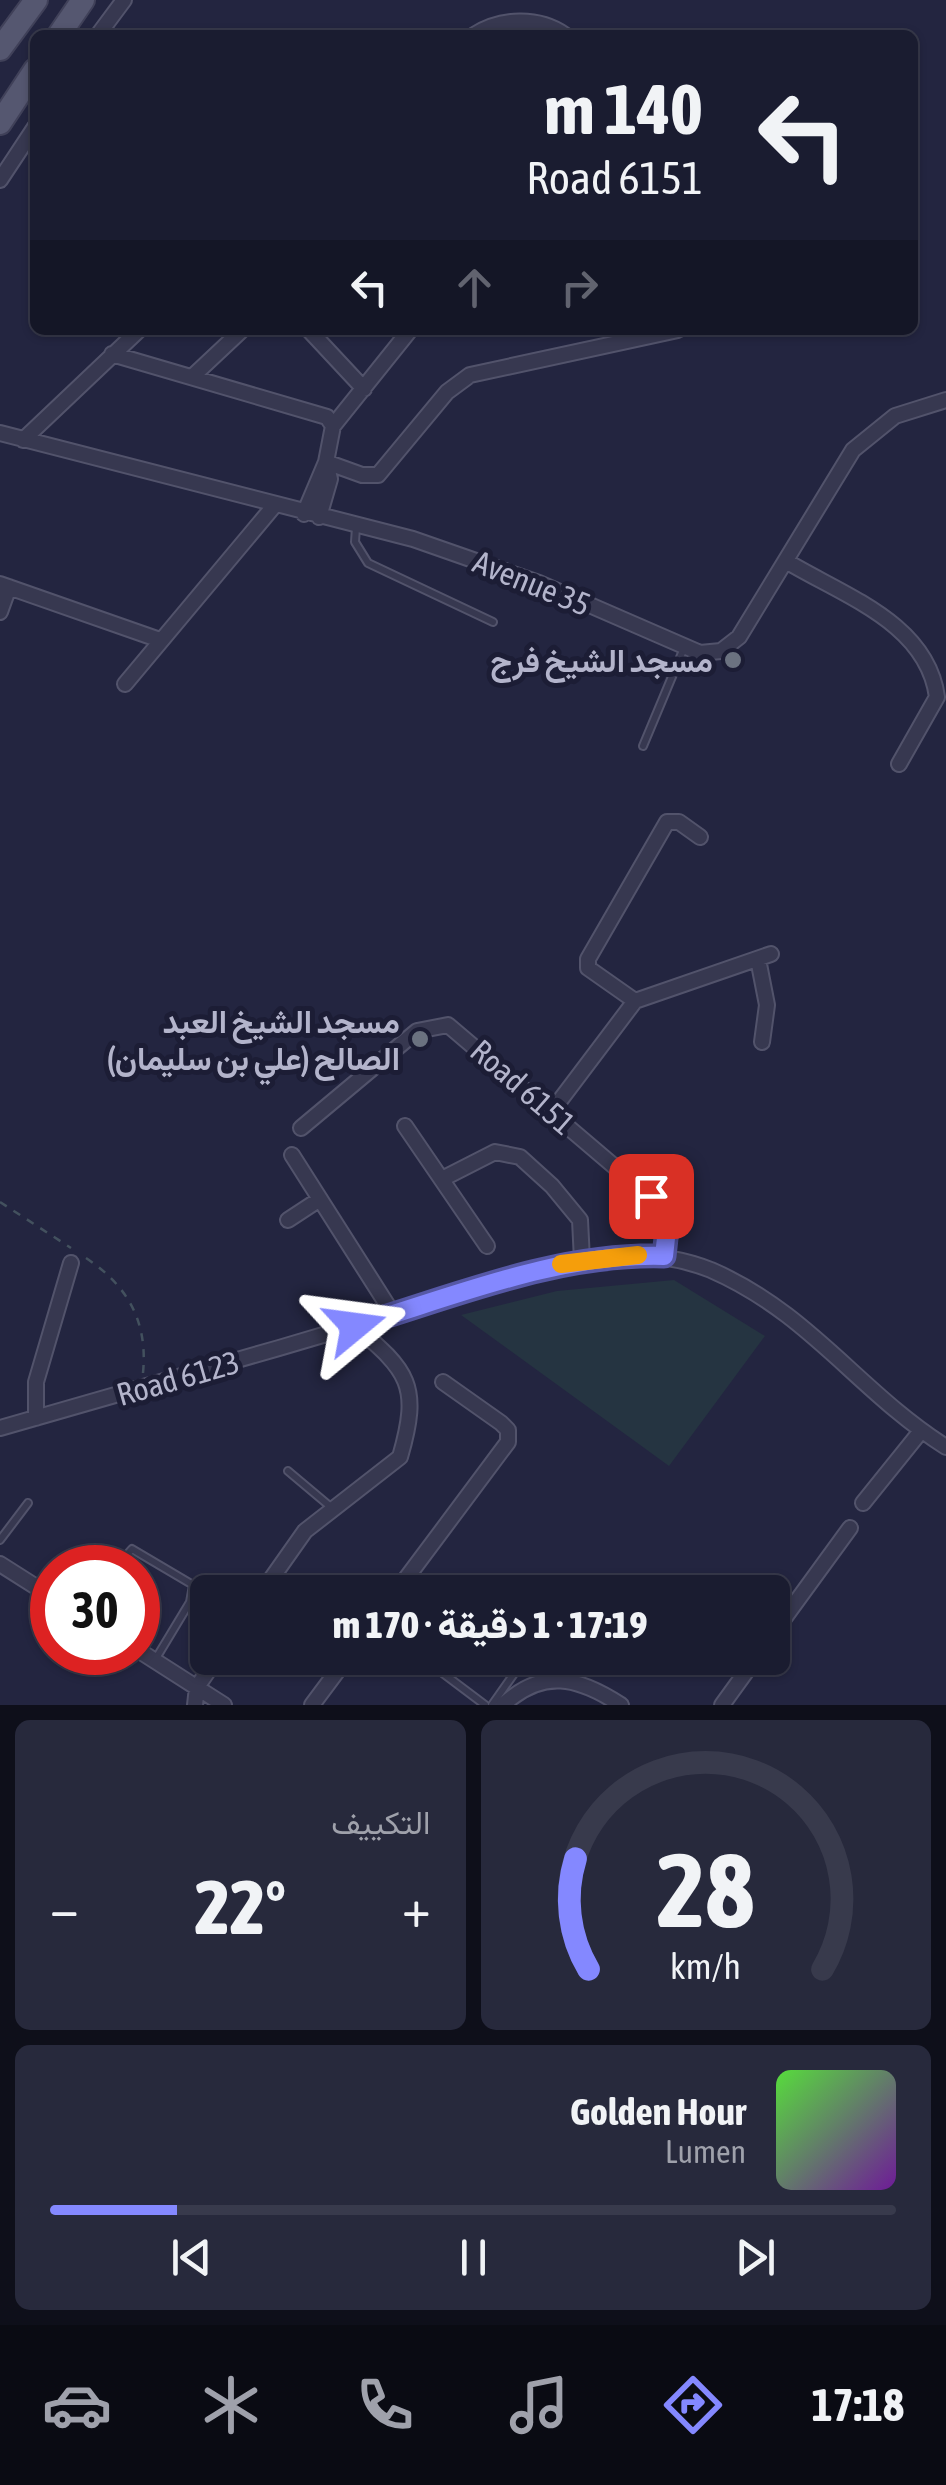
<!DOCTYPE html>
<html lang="ar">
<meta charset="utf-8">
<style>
:root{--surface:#1a1c30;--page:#27293c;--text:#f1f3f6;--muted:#9fa1ab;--line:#383a4c;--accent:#8488ff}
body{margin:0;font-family:"Asap Condensed",Vazirmatn,sans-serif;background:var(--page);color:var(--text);direction:rtl;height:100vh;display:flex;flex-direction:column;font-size:38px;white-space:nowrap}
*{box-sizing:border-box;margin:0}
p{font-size:32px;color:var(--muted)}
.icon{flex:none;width:55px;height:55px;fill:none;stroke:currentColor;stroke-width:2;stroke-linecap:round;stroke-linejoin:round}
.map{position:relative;height:1705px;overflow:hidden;direction:ltr}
.drawer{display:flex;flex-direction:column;gap:15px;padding:15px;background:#0e0f1a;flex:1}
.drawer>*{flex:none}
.hud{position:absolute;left:30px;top:30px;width:888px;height:305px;border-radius:15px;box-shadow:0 2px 8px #0004,0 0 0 2px var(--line);direction:rtl;background:#1a1c30;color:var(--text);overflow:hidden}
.speed{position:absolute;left:30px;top:1545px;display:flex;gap:20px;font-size:50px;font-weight:700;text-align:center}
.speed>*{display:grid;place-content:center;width:130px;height:130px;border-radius:50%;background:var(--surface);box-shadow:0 2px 8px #0004,0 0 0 2px var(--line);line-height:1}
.speed .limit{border:15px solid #d22;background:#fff;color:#111}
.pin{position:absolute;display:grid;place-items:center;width:85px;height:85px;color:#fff;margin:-42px;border-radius:20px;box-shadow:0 5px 15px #0006}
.me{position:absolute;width:110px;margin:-55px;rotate:74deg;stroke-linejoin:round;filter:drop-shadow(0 0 8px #0008)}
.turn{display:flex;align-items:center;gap:35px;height:210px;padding:0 50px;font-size:45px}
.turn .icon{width:130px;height:130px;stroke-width:2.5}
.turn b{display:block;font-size:70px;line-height:85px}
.lanes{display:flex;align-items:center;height:95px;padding:0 50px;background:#0003;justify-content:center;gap:50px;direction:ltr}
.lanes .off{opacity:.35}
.big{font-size:75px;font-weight:800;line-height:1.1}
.drawer .card{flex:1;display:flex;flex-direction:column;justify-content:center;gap:15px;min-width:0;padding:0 35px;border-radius:15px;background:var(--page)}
.drawer .dial{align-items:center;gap:0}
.dial svg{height:260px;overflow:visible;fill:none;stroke:var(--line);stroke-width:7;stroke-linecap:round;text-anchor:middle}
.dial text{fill:var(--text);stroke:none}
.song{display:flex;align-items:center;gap:30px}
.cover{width:120px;height:120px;border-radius:15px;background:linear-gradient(135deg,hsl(110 70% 55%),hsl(280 70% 35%))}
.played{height:10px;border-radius:5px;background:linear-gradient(90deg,var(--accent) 15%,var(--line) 15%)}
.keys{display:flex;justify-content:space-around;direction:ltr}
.heat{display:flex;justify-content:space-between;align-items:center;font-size:55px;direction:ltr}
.drawer .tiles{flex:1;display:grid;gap:15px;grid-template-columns:1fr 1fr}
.card:last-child{grid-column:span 2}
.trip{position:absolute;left:190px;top:1575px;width:600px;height:100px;border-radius:15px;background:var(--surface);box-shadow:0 2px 8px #0004,0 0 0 2px var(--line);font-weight:800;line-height:100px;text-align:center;direction:rtl}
.menu{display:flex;height:160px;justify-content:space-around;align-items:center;background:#0a0b13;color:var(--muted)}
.menu .icon{width:70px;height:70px}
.menu .on{color:var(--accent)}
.menu b{font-size:45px;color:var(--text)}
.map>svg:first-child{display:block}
.green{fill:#253441}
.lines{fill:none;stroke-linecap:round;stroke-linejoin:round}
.service-casing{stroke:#52536b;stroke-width:10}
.minor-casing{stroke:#52536b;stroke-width:18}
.primary-casing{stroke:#404159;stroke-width:26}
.path{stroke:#43515e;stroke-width:2.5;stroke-dasharray:8 8;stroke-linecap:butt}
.service{stroke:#373850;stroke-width:6}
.minor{stroke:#373850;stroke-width:14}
.primary{stroke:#555770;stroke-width:22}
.route-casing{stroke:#5658a6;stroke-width:25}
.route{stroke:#8488ff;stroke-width:18}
.slow{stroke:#f59e0b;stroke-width:18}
.worship-dot{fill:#6b7280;stroke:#1c1d35;stroke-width:4}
.labels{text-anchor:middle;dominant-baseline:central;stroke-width:10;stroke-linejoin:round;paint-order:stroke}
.street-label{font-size:32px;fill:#b3b4cb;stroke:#1c1d35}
.poi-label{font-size:32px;font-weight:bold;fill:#b3b4cb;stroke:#1c1d35;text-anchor:end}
</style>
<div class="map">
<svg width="946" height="1705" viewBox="0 0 946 1705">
<rect width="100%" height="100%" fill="#232540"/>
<!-- green -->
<path class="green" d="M674,1280L765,1336L669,1466L461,1315L557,1291Z"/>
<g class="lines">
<defs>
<path id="service" d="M356,527L355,542L368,563L493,622
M643,746L684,648
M288,1471L332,1508
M0,1540L28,1503
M115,1568L132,1549L193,1585L190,1602L155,1660
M511,1587L516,1592
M428,1662L485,1705
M492,1705L525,1658"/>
<path id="minor" d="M98,35L124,0
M474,35C501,18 538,16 565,35
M0,180L35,127
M309,330L364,389
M112,354L327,417L333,426L326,462L304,514
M193,376L242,330
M333,426L410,330
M0,433L413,539L539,583L700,653L721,651L739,637L853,450L895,416L946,400
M23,440L139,330
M326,462L362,475H378L447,392L470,375L678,330
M319,517L330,479L326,462
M786,561C844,596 927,623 937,697L899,764
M0,584L160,640
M0,612L9,587
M125,684L274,506
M758,959L767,1005L762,1042
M635,1001L588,968V959L667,822H679L700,837
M552,1111L635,1001L771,954
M405,1126L487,1246
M301,1128L417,1031L448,1025L662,1207L670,1235L664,1256
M292,1155L393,1314
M442,1179L495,1152L520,1157L552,1186L580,1220L582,1260
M288,1220L320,1199
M36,1418V1382L71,1263
M0,1428C132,1391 263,1353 394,1314C459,1295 525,1268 591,1258C631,1252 673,1255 711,1270C810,1313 859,1392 946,1447
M863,1503L921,1431
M0,1564L52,1597
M262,1592L305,1531L400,1457C421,1385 408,1371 355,1326
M396,1592L508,1442V1430L501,1423L443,1382
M772,1635L850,1528
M138,1650L224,1705
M195,1705L197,1687L217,1658
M312,1705L347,1658
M503,1705C543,1668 578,1677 621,1705
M722,1705L756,1658"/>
<path id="primary" d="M59,35L83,0
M0,49L36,0
M0,123L35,70"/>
</defs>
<!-- service casing -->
<use href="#service" class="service-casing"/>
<!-- minor casing -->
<use href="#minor" class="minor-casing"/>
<!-- primary casing -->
<use href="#primary" class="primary-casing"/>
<!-- path -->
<path class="path" d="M0,1202L71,1248
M86,1258C128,1286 148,1322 143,1373"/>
<!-- service -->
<use href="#service" class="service"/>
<!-- minor -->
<use href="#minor" class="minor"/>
<!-- primary -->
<use href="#primary" class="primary"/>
</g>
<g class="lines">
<defs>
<path id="route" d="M355,1326C456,1296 557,1253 664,1256L668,1220L651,1196"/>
</defs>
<!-- route casing -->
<use href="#route" class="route-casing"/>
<!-- route -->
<use href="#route" class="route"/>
<!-- slow -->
<path class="slow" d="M561,1264L638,1255"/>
</g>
<!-- markers -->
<g class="worship-dot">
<circle cx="733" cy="660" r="10"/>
<circle cx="420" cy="1039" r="10"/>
</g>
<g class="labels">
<!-- street labels -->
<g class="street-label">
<text transform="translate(532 583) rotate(22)">Avenue 35</text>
<text transform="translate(523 1087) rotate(41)">Road 6151</text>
<text transform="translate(178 1378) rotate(-16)">Road 6123</text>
</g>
<!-- poi labels -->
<g class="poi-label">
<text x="713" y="660">مسجد الشيخ فرج</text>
<text x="400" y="1021">مسجد الشيخ العبد<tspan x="400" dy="37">الصالح (علي بن سليمان)</tspan></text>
</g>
</g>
</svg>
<div class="speed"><div class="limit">30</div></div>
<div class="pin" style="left:651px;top:1196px;background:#d93025"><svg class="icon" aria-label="arrive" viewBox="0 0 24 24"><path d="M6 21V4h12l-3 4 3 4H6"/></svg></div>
<svg class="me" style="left:355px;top:1326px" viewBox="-20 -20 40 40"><path d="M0-17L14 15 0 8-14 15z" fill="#8488ff" stroke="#fff" stroke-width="4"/></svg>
<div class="trip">17:19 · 1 دقيقة · 170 m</div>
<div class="hud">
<div class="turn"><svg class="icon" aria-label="left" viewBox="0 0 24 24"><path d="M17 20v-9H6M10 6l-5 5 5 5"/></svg><div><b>140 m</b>Road 6151</div></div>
<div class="lanes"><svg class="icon" aria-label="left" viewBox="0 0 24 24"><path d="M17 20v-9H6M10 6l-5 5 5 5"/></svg><svg class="icon off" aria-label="ahead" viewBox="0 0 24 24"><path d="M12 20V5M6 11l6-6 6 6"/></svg><svg class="icon off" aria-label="right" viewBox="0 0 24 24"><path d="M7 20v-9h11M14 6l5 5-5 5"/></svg></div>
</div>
</div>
<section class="drawer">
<div class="tiles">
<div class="card dial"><svg viewBox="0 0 100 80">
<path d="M14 69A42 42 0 1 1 86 69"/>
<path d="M14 69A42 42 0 0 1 10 35" stroke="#8488ff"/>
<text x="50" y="56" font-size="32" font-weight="700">28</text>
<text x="50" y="72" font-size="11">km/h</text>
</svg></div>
<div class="card"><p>التكييف</p>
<div class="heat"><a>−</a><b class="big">22°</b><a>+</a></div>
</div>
<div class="card">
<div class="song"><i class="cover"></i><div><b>Golden Hour</b><p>Lumen</p></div></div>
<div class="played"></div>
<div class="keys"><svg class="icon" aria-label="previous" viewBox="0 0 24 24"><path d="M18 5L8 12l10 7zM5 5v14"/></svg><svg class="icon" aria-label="pause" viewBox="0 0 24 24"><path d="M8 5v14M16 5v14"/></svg><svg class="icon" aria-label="next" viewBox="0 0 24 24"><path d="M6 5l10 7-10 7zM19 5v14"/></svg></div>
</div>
</div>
</section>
<nav class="menu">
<b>17:18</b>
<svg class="icon on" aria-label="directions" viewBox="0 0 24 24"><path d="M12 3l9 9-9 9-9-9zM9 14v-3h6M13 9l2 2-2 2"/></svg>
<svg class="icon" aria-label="music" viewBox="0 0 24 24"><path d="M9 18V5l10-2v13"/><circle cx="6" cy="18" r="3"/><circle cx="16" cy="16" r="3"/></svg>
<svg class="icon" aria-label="phone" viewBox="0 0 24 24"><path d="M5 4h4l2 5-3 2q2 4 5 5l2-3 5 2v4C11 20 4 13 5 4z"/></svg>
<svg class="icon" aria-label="climate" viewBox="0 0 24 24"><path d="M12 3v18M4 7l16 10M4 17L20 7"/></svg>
<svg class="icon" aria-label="car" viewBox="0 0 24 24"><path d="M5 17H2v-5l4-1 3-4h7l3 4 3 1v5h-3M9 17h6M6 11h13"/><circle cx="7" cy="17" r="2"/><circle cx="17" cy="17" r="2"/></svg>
</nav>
